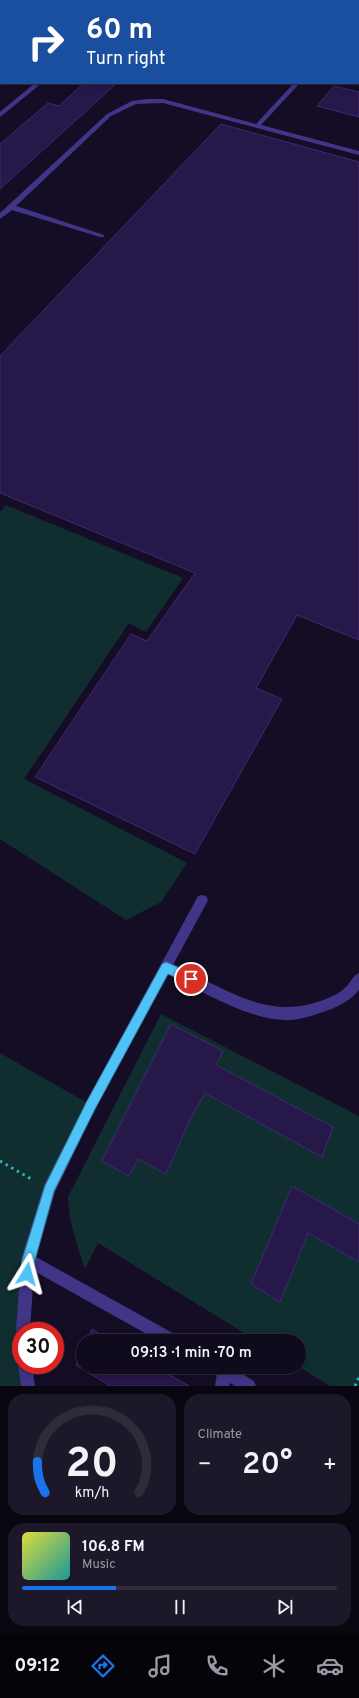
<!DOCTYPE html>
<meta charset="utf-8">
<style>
:root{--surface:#0f0a1c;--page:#1d1829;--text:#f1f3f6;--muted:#9b9aa3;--line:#2f2b3b;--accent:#1a73e8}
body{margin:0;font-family:Overpass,sans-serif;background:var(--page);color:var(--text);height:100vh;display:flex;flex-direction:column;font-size:15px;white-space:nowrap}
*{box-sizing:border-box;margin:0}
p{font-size:13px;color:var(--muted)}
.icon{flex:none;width:22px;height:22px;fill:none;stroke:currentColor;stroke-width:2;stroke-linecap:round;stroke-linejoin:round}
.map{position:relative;height:1386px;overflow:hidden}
.panel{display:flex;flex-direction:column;gap:8px;padding:8px;background:#08060f;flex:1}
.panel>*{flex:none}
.top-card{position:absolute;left:0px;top:0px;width:359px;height:84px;box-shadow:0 2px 10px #0003,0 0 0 1px var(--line);background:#1a4fa0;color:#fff;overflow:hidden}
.speed{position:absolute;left:12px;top:1322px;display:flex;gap:8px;font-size:20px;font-weight:700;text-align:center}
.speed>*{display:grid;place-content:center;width:52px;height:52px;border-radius:50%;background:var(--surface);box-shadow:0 2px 10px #0003,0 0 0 1px var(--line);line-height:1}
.speed .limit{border:6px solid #d22;background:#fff;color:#111}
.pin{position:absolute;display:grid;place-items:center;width:34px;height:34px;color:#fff;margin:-17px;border:2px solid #fff;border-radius:50%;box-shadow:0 1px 4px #0007}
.me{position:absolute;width:44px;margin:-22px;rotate:8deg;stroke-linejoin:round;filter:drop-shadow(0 0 3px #0008)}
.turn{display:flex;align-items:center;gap:14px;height:84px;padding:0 20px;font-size:18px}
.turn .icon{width:52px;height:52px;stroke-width:2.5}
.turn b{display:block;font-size:28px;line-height:34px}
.big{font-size:30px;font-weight:600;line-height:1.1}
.panel .tile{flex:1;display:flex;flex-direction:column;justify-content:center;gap:6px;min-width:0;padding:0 14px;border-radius:16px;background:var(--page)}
.panel .dial{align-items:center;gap:0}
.dial svg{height:104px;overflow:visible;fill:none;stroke:var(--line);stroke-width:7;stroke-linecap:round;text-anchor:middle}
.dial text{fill:var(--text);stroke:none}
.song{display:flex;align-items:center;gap:12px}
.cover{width:48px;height:48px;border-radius:6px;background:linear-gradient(135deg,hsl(60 70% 55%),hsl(180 70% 35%))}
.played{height:4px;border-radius:2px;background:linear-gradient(90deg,var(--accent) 30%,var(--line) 30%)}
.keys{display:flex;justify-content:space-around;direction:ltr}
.heat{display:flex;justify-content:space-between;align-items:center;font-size:22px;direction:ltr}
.panel .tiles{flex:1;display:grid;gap:8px;grid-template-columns:1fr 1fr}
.tile:last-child{grid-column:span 2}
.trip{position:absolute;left:76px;top:1334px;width:230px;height:40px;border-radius:20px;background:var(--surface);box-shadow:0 2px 10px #0003,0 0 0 1px var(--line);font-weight:600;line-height:40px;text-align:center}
.menu{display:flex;height:64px;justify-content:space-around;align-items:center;background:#06040b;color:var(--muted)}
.menu .icon{width:28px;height:28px}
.menu .current{color:var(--accent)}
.menu b{font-size:18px;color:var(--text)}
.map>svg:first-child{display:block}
.green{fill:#102e30}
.building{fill:#261848;stroke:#3f2975}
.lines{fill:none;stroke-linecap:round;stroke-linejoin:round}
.path{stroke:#27b7bd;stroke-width:3;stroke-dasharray:2.5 4;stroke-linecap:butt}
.service{fill:#413587;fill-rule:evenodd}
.minor{fill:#413587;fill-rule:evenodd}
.secondary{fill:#7b69ff;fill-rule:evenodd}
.motorway{fill:#ff4d90;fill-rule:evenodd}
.route{fill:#4fc3f7;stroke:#337fa1}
</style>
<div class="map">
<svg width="359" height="1386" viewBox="0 0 359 1386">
<rect width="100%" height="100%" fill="#140d25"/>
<!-- green -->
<path class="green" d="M6,505L183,578L146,632L129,623L24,779L187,863L161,902L126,920L0,839V512Z
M161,1014L359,1116V1386H330L299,1367V1341H257L98,1243L85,1269C77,1245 69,1223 68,1197Z
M0,1053L91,1105L49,1190L21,1331V1365L28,1386H0Z"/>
<!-- building -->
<path class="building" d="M84,83H117L0,189V144L48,103L59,106Z
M334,86L359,92V117L317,106Z
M221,124L359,162V640L297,615L256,688L282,699L195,854L35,777L131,634L147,641L195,573L0,493V356Z
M171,1024L223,1051L216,1065L333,1127L322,1157L205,1093L190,1119L166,1174L138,1159L129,1176L102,1161Z
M292,1186L359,1224V1262L308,1233L280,1302L251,1284Z
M92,1329L110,1340L112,1341H87Z
M83,1350V1367H156L189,1386H110L76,1365Z"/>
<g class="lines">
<!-- path -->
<path class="path" d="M0,1161L31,1179
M355,1386L359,1377"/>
<!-- service -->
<path class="service" d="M164,0H172L163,1Z
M196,0H205L206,1H197Z
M359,15V19L358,20V16Z
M358,33H359V37H358Z
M35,83H42L0,117V112Z
M294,83H300L261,125L359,151V155L163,103L136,104L111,116L16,206L104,235V237H100L12,210L0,219V213L107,114L132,101L147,99H163L256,124Z
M166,961C221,984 264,1024 326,999C334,996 341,992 347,986C351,981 353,976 359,973V990C350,1001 336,1008 323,1012C311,1016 297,1021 284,1020C243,1018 198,989 162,971L160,967L162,963Z"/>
<!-- minor -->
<path class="minor" d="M202,895L206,896L208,900L206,904L95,1109L55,1192L36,1257L178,1336L180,1341H159L34,1271L30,1331H21V1337L18,1336L16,1331L21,1260L44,1185L87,1101L198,896Z
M21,1359V1365H32L35,1386H21L18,1365Z
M218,1367H231L254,1381L256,1386H235L230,1383L229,1386H215Z"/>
<!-- secondary -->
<path class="secondary" d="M16,0H22L15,1Z
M49,0H55L48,1Z
M1,13V17L0,18V14Z
M1,41V45L0,46V42Z"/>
<!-- motorway -->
<path class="motorway" d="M79,0H87L79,1Z
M0,45H1L0,50Z"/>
</g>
<!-- route -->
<path class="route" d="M166,962L195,975L197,979L195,983L191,984L168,974L95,1109L54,1191L35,1260L32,1279L27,1281L23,1279L21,1274L22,1260L45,1186L87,1101L162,964Z"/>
</svg>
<div class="speed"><div class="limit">30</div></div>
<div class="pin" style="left:191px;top:979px;background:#d93025"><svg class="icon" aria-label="arrive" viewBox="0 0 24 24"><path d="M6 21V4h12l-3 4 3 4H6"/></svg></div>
<svg class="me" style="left:27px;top:1274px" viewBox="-20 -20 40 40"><path d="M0-17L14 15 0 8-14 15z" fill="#4fc3f7" stroke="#fff" stroke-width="4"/></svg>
<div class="trip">09:13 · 1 min · 70 m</div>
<div class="top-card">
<div class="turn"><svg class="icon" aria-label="right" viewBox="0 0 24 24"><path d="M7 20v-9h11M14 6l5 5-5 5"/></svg><div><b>60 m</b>Turn right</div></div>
</div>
</div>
<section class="panel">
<div class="tiles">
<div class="tile dial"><svg viewBox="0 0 100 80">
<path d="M14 69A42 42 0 1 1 86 69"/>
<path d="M14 69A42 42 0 0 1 8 45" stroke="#1a73e8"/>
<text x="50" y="56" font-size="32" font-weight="700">20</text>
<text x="50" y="72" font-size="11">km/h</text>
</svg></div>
<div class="tile"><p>Climate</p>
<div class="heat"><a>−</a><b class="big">20°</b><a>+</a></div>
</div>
<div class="tile">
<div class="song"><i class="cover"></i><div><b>106.8 FM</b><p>Music</p></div></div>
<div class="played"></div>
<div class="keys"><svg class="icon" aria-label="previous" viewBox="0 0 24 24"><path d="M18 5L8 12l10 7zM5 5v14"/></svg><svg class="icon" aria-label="pause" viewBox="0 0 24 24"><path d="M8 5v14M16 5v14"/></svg><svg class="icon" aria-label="next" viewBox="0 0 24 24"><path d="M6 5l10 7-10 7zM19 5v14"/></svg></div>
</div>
</div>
</section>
<nav class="menu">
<b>09:12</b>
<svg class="icon current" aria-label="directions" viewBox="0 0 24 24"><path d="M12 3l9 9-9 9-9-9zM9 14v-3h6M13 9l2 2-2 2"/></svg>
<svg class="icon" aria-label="music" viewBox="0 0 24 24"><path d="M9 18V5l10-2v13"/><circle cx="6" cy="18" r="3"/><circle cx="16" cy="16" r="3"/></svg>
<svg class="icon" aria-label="phone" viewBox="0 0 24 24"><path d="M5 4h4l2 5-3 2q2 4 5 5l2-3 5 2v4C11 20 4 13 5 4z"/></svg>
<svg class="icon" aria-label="climate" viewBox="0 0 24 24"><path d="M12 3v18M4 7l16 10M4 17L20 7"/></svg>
<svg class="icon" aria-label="car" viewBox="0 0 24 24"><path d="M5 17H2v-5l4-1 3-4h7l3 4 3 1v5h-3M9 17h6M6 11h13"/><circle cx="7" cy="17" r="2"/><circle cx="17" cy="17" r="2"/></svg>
</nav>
